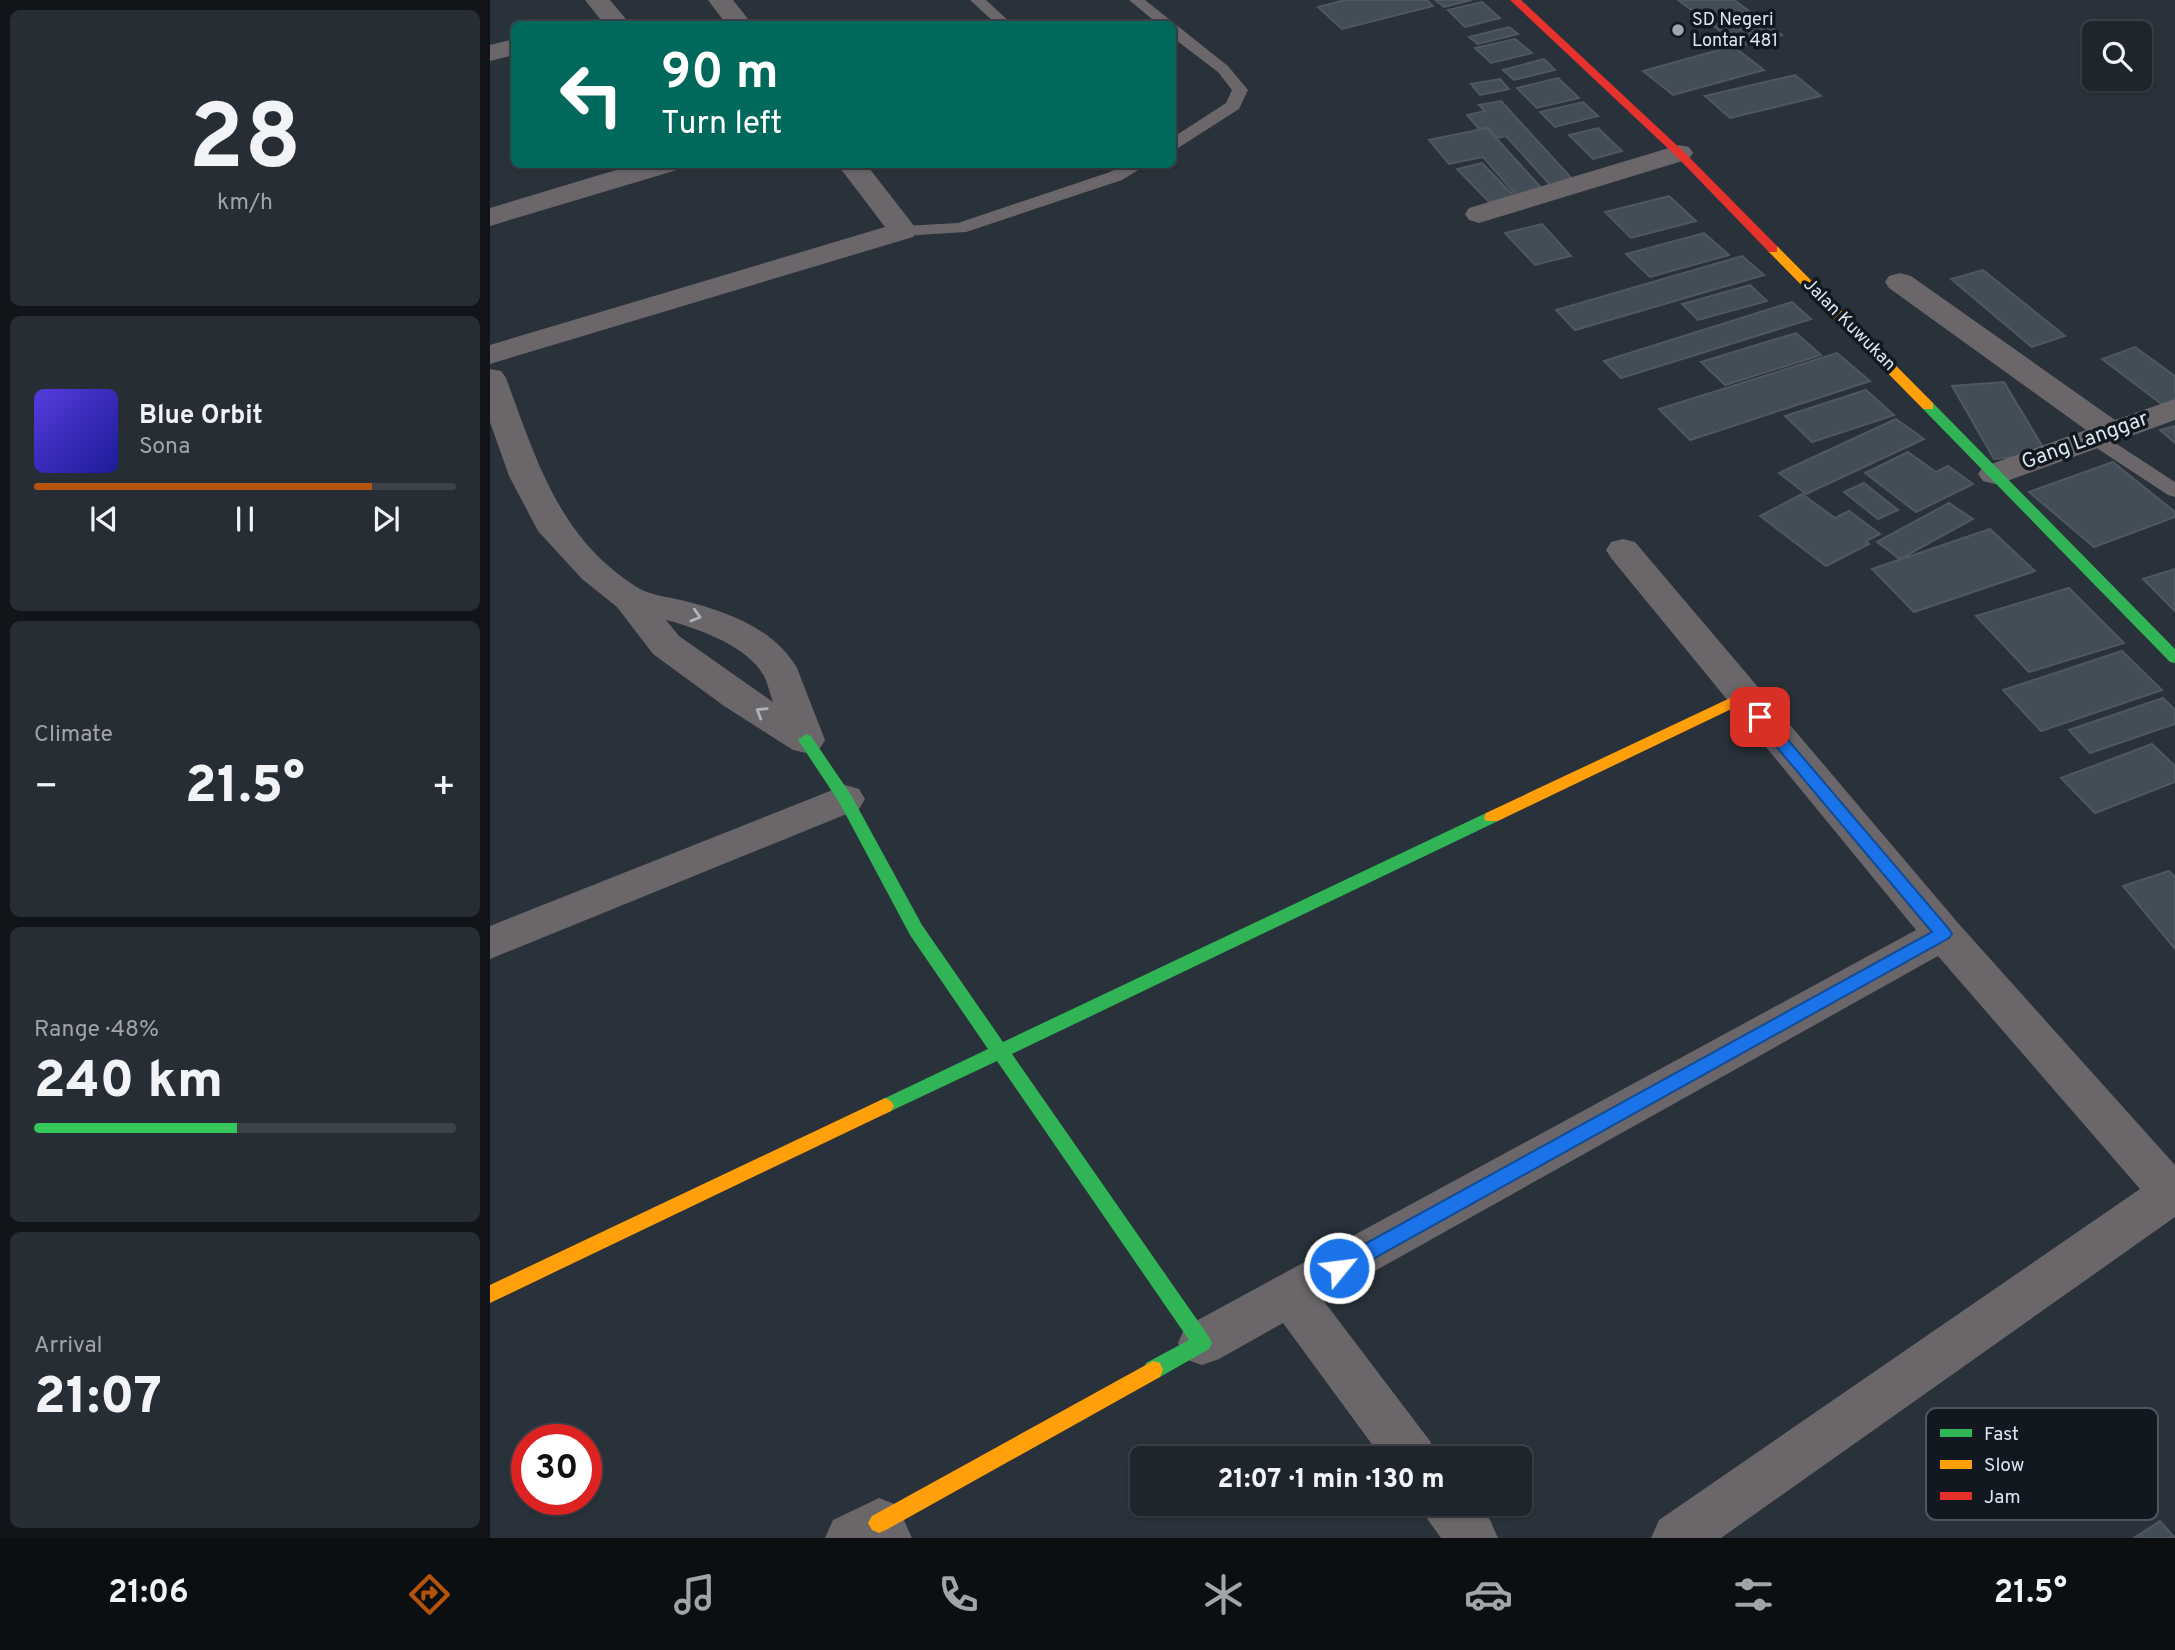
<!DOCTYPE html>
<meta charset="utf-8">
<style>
:root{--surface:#1f252c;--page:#272d34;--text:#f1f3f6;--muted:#a1a5a9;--line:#3c4248;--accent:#b45309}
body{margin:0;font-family:Overpass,sans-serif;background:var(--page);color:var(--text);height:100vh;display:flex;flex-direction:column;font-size:26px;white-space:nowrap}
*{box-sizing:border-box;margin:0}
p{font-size:23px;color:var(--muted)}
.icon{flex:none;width:38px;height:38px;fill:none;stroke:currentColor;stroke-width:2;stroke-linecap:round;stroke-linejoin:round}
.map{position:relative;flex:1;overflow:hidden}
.side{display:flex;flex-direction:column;gap:10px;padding:10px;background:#111418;width:490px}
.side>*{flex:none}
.hud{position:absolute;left:21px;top:21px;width:665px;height:147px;border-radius:10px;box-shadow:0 2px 5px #0004,0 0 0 2px var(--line);background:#00695c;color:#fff;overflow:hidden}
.buttons{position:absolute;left:1592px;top:21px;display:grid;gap:14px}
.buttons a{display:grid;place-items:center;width:70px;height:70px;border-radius:10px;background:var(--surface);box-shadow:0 2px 5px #0004,0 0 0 2px var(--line);font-size:35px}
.speed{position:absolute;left:21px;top:1424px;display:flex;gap:14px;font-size:35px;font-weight:700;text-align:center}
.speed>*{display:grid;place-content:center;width:91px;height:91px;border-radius:50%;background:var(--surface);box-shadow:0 2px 5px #0004,0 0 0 2px var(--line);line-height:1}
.speed .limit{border:10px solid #d22;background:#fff;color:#111}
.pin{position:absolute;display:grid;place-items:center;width:60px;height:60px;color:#fff;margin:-30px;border-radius:14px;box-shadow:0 4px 10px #0006}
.me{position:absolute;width:77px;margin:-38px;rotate:61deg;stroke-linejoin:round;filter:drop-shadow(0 0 5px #0008)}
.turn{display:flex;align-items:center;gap:24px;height:147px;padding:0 35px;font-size:32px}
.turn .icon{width:91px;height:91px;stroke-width:2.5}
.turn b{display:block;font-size:49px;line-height:60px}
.big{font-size:52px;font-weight:800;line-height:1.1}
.side .widget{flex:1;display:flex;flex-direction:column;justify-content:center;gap:10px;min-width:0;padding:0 24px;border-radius:10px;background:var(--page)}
.side .dial{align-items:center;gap:0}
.dial b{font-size:91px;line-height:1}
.song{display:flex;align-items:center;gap:21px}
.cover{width:84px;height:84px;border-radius:10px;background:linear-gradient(135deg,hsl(250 70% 55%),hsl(240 70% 35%))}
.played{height:7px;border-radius:4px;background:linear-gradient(90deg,var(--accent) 80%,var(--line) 80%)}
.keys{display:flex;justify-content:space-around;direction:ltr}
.heat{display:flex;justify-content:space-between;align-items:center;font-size:38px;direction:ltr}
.charge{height:10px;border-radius:5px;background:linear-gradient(90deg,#34c759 48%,var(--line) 0)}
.trip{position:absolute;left:640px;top:1446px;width:402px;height:70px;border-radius:10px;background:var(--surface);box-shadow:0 2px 5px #0004,0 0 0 2px var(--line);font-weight:800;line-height:70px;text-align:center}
.tabs{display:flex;height:112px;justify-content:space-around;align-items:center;background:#0c0f12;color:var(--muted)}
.tabs .icon{width:49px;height:49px}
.tabs .current{color:var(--accent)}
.tabs b{font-size:32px;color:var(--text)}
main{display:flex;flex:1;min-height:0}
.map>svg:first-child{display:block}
.building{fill:#434d57;stroke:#4f575f;stroke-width:2}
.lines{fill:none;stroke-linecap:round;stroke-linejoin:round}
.lane{fill:#6a666a;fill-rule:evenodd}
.street{fill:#6a666a;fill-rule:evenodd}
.fast{fill:#30b455;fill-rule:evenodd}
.slow{fill:#ff9f0a;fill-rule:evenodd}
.jam{fill:#e5322d;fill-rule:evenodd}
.oneway{stroke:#aeb3bc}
.route{fill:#1a73e8;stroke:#114b97;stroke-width:2}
.poi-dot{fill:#9da7b2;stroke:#111820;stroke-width:2.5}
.labels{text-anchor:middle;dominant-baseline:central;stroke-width:7;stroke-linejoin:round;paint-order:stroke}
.far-poi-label{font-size:18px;fill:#dce7f2;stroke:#111820;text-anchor:start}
.far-street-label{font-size:18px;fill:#dce7f2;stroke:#111820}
.street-label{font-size:21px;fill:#dce7f2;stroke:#111820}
.key{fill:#111820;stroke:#4e565f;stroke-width:2}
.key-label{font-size:19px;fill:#dce7f2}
</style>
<main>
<section class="side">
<div class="widget dial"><b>28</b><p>km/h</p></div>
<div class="widget">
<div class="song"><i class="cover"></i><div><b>Blue Orbit</b><p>Sona</p></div></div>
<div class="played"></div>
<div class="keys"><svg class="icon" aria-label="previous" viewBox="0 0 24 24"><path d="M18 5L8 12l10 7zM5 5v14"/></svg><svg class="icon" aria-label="pause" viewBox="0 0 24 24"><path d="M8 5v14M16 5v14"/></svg><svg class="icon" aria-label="next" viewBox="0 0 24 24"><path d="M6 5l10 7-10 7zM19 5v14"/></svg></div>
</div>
<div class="widget"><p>Climate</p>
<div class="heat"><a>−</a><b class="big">21.5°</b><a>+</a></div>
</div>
<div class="widget"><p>Range · 48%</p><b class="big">240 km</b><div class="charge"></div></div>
<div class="widget"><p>Arrival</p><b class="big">21:07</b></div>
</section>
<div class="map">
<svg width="1685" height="1538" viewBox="0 0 1685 1538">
<rect width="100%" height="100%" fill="#29313a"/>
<!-- building -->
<path class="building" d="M855,0H937L943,6L852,29L828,7Z
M945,0H982L954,7Z
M1188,0H1244L1292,35L1251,46Z
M992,2L1010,18L975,27L958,10Z
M1019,27L1028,34L988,44L979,37Z
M1025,39L1042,53L1001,63L985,48Z
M1243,46L1274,70L1183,95L1153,71Z
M1054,59L1065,70L1024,80L1013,70Z
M1305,75L1331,96L1240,118L1215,96Z
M1068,78L1089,98L1047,108L1027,88Z
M1010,79L1019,89L990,95L981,84Z
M1011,101L1085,182L1063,188L1016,136L1007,138L997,127L989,129L977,115L995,111L989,105Z
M1093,102L1108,116L1065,127L1050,112Z
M997,128L1055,192L1029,198L993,157L959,164L939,140Z
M1108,128L1132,151L1103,159L1079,135Z
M992,163L1024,196L999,202L967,169Z
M1179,196L1206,221L1141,238L1115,212Z
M1052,224L1081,256L1045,265L1015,233Z
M1214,233L1239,255L1160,277L1136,254Z
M1252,256L1274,275L1085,330L1066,310Z
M1493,270L1575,336L1542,347L1461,279Z
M1260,285L1277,301L1208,320L1192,304Z
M1302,302L1321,319L1131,378L1114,361Z
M1306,333L1331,355L1235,385L1211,362Z
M1645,347L1685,376V400L1673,405L1612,359Z
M1347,353L1380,381L1200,440L1169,409Z
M1514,382L1557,454L1504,459L1462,386Z
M1376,390L1404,415L1322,442L1295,416Z
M1406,419L1434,439L1316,494L1289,473Z
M1685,426V443L1670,430Z
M1418,452L1446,472L1458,466L1483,484L1426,512L1375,473Z
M1623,462L1685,512V517L1604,547L1539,492Z
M1374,483L1408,510L1388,519L1354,492Z
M1312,494L1345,518L1359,511L1390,534L1376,541L1379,544L1336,566L1270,516Z
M1459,503L1483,519L1410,559L1387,542Z
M1500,529L1545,571L1424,612L1382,569Z
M1685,569V611L1653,579Z
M1579,588L1634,643L1539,672L1486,616Z
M1632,651L1672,690L1551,731L1513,690Z
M1673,698L1685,710V724L1600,753L1579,730Z
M1662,744L1685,766V782L1605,813L1571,778Z
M1679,871L1685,877V949L1633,886Z
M1670,1521L1685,1538H1644Z"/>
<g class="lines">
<!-- lane -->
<path class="lane" d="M480,0H496L522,24H506Z
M639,0H655L738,66L758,90L749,109L688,148L682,150V138L736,103L742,90L728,72L682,37V24H668Z
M636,164H658L632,180L476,232L413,236L404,231L413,226L468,223L620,172Z
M1606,433L1613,435L1685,482V497L1678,495L1599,443L1596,439L1599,435Z"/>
<!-- street -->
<path class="street" d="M95,0H120L140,24H114Z
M218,0H243L262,24H236Z
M24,39V55L0,61V45Z
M1189,145L1199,147L1203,153L1199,159L989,223L979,220L975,214L979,208Z
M146,164H191L187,170L0,226V208Z
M347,164H376L428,231L423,237L0,364V345L395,227Z
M1410,273L1421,276L1625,420L1685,399V420L1517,481L1505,484L1493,481L1488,474L1493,467L1596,430L1399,288L1395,282L1399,276Z
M0,369L11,371L16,378C47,461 69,540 150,589C161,595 178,597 191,600C235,611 283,627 307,668L335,740L329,750L316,753L303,750L234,706L163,654L127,607L92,579L48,531L19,476L0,422ZM176,620C207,628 258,646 274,676C278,684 280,694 283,702L189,636Z
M1133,539L1145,542L1468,923L1685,1165V1217L1231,1538H1161L1169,1520L1650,1189L1448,956L833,1300L940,1441L947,1458H892L793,1323L729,1359L712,1365L695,1359L688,1343L695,1327L1426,930L1121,558L1116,550L1121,542Z
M355,785L369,789L375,799L369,809L0,959V926Z
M389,1498L407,1505L422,1538H335L343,1520Z
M930,1503H988L1000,1520L1008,1538H951L938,1520Z"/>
<!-- fast -->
<path class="fast" d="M1438,402L1443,403L1685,649V663L1680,662L1433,409V403Z
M316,734L321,736L361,795L432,925L513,1042L996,813H1008L1010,817L1008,821L522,1054L719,1337L722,1343L719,1349L670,1377L663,1379L656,1377L653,1370L656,1363L699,1340L507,1061L401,1111L395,1114L389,1111L386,1106L389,1101L498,1049L420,935L349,802L308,740Z"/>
<!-- slow -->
<path class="slow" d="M1283,245L1287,246L1443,403V409H1433L1279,252L1277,249Z
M1253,692L1261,697L1258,701L1008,821H996L994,817L996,813Z
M395,1098L401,1101L404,1106L401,1111L0,1303V1285Z
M663,1361L670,1363L673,1370L670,1377L396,1530L389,1533L382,1530L378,1523L382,1516Z"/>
<!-- jam -->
<path class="jam" d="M1020,0H1031L1193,151L1287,246V252H1279L1185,155Z"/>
</g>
<!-- one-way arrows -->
<defs><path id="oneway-chevron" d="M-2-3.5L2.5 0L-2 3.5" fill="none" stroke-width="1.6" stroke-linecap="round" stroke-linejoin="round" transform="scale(1.75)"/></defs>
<g class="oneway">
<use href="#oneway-chevron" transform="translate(206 616) rotate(16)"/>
<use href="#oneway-chevron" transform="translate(271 712) rotate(-148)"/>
</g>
<!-- route -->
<path class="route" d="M1270,711L1275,713L1459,929L1462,934L1459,938L856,1274L849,1277L842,1274L839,1268L842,1262L1442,932L1264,720L1262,717L1264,713Z"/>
<!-- markers -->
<circle class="poi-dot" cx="1188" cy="30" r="7"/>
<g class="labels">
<!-- far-poi labels -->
<g class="far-poi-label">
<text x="1202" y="20">SD Negeri<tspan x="1202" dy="21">Lontar 481</tspan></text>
</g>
<!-- far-street labels -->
<g class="far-street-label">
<text transform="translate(1359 325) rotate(45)">Jalan Kuwukan</text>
</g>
<!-- street labels -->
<g class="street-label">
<text transform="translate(1595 441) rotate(-20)">Gang Langgar</text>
</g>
</g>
<!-- legend -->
<rect x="1436" y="1408" width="232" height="112" rx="10" class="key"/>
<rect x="1450" y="1429" width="32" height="8" fill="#30b455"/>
<rect x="1450" y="1460" width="32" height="9" fill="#ff9f0a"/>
<rect x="1450" y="1492" width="32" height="8" fill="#e5322d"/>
<g class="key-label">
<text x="1494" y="1440">Fast</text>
<text x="1494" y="1471">Slow</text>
<text x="1494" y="1503">Jam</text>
</g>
</svg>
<div class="buttons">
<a><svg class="icon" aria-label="search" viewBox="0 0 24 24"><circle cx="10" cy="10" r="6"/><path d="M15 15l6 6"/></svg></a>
</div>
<div class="speed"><div class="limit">30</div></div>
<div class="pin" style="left:1270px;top:717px;background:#d93025"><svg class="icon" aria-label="arrive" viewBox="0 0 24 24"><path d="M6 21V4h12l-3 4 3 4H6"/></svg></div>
<svg class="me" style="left:849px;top:1268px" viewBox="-20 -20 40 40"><circle r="17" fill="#1a73e8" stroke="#fff" stroke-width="3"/><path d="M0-11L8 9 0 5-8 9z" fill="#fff"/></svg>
<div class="trip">21:07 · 1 min · 130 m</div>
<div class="hud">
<div class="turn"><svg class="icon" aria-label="left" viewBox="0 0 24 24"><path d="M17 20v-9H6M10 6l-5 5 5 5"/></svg><div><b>90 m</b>Turn left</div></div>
</div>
</div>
</main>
<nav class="tabs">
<b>21:06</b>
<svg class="icon current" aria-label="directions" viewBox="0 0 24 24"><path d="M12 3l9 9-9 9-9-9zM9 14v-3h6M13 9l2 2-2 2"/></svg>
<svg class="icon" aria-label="music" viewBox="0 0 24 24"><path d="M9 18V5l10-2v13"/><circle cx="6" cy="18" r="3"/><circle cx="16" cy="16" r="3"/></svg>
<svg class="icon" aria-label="phone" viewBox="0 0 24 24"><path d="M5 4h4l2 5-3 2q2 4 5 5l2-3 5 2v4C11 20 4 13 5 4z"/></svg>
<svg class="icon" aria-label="climate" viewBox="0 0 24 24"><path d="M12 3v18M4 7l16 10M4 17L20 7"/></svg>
<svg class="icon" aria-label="car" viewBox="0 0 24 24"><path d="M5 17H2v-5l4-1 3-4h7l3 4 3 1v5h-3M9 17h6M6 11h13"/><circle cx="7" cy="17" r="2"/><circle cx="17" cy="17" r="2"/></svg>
<svg class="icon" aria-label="filters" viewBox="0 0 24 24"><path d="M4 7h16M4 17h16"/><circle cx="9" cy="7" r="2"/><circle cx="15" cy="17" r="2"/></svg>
<b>21.5°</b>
</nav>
